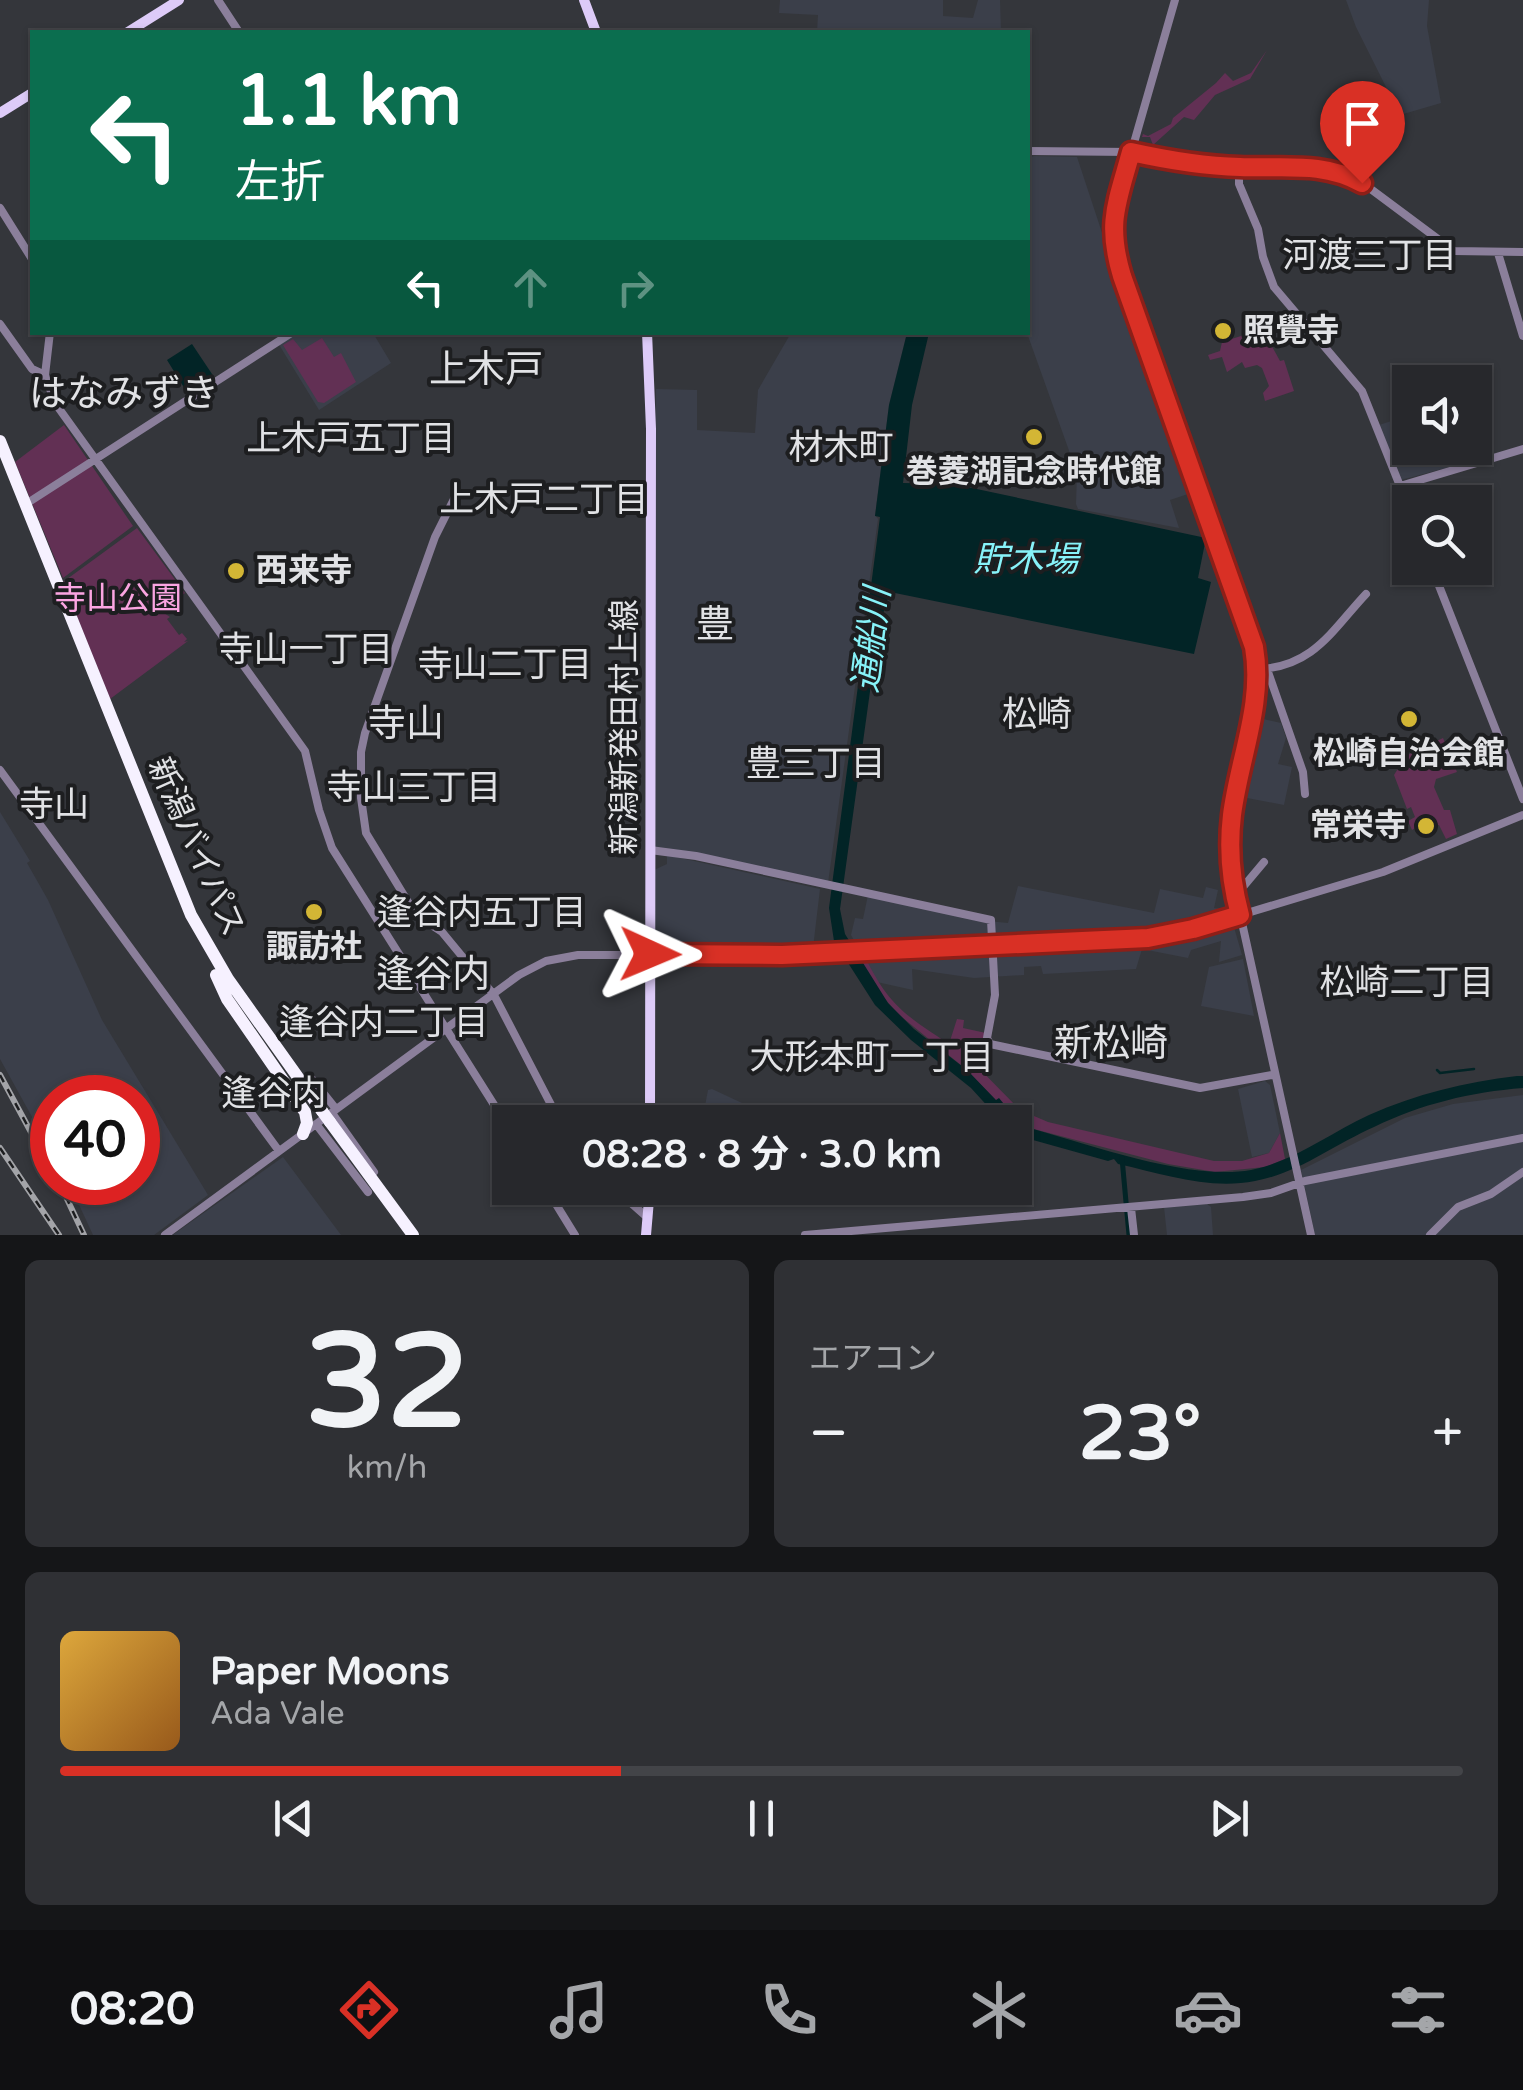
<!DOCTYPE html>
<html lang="ja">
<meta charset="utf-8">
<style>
:root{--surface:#27282c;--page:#2f3034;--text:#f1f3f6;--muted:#a4a6a9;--line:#434448;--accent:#d93025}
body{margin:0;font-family:"Varela Round","Noto Sans JP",sans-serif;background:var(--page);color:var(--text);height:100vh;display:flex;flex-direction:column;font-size:38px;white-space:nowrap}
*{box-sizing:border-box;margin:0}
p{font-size:32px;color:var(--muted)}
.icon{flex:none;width:55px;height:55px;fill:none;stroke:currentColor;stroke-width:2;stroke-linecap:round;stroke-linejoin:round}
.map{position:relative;height:1235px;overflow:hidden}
.drawer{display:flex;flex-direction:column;gap:25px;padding:25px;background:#151618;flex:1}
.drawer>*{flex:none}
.banner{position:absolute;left:30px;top:30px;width:1000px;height:305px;border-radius:0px;box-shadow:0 2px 8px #0004,0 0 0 2px var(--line);background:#0b6e4f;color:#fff;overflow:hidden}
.controls{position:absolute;left:1392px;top:365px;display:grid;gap:20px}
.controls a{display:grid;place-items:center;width:100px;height:100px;border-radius:0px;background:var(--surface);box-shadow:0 2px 8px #0004,0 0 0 2px var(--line);font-size:50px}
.speed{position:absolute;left:30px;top:1075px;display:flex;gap:20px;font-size:50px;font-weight:700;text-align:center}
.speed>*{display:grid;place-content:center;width:130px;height:130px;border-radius:50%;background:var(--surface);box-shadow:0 2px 8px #0004,0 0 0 2px var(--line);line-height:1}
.speed .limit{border:15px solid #d22;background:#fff;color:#111}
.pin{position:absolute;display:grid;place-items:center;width:85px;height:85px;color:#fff;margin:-102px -42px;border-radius:50% 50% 50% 0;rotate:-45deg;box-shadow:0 0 10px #0007}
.pin .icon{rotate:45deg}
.me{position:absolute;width:110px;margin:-55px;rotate:91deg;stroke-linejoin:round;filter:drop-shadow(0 0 8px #0008)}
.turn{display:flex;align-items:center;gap:35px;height:210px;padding:0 40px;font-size:45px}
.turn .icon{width:130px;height:130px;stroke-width:2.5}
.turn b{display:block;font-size:70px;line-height:85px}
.lanes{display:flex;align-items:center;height:95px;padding:0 40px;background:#0003;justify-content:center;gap:50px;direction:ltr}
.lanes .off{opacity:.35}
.big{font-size:75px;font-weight:700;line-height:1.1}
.drawer .tile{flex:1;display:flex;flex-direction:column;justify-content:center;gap:15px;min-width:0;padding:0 35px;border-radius:15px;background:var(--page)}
.drawer .dial{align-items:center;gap:0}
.dial b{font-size:130px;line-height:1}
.song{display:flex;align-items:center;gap:30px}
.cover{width:120px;height:120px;border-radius:15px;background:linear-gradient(135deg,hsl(40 70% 55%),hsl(30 70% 35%))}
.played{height:10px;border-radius:5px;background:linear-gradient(90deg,var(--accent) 40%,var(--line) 40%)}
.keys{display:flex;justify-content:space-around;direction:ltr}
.heat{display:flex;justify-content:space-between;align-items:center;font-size:55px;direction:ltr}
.drawer .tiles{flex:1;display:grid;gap:25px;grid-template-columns:1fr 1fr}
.tile:last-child{grid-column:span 2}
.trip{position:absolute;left:492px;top:1105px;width:540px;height:100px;border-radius:0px;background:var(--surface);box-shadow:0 2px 8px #0004,0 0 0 2px var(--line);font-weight:700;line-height:100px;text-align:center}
.tabs{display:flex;height:160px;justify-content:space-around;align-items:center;background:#101012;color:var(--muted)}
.tabs .icon{width:70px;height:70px}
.tabs .selected{color:var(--accent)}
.tabs b{font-size:45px;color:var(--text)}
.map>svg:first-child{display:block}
.built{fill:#3b3f4a}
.green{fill:#623054}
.water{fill:#022426}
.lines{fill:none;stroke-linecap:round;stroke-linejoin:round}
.stream{stroke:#022426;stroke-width:2.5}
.canal{stroke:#022426;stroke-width:5}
.minor{stroke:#8b7f9b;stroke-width:8}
.major{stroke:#ddcbf8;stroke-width:10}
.highway{stroke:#f6f1ff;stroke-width:12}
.rail-casing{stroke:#a3a4a8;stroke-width:6}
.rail{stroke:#1d1e20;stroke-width:2.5;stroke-dasharray:8;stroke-linecap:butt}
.highway-bridge{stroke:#f6f1ff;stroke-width:12}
.route-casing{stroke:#8d1f18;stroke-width:25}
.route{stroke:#d93025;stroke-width:18}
.poi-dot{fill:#d3b635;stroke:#1d1e20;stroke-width:4}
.labels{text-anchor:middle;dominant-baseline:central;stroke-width:8;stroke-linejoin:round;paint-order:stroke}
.poi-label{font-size:32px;font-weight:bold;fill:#e1e2e5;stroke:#1d1e20}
.park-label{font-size:32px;fill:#faa5e1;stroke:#1d1e20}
.street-label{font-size:32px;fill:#e1e2e5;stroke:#1d1e20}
.neighbourhood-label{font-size:35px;fill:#e1e2e5;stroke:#1d1e20}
.water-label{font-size:35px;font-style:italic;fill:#87f3f9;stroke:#1d1e20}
.quarter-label{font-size:38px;fill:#e1e2e5;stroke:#1d1e20}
</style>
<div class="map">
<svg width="1523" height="1235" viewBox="0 0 1523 1235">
<rect width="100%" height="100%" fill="#34363b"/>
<!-- built -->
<path class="built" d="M780,0H943V16L973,18L978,0H1000L1001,32H817L818,15L779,13Z
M1346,0H1429L1427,26L1441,103L1400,115L1356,27Z
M1034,156L1077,157L1113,266L1194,492L1170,500L1179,528L1078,509L1076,504L1077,473L1027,333L1028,158Z
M295,333H373L391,363L319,410L278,343Z
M791,333H907L889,405L875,515L878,519L828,883L652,847V575L656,389L697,390V430L755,433L758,390Z
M1410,415V448H1472L1476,460L1401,480L1379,425Z
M1259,718L1281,723L1286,738L1278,764L1292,767L1284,805L1242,797Z
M0,812L30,861L27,863L48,900L102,1020L208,1195L154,1235H93L69,1183L138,1182V1098H52V1153L0,1059Z
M667,855L820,889L813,948L660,949L655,943L654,870L667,864Z
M1018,886L1154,913L1160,889L1203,898L1206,887L1218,890L1214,908L1229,910L1242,955L1219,962L1221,941L1191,950L1188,958L1142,949L1136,969L1043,974L1041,966L1024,967V975L974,978L912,969L913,990L877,982L851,935L855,918L863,919L868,895L987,921L1008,923Z
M1243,959L1254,1016L1201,1006L1209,967Z
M1265,1081L1270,1085L1280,1133L1269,1153L1252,1157L1238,1089Z
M712,1089L774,1118L771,1122H702L708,1090Z
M1523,1095V1235H1315L1301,1170L1405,1118L1453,1104Z
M283,1157L341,1235H173L174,1234Z
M1207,1204L1211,1207L1213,1235H1167L1164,1207Z"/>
<!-- green -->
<path class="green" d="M1267,50L1250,79L1215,95L1194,120L1184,117L1153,145L1150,137H1142L1143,134L1148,136L1171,124L1173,118L1216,83L1225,73L1233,81L1251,73Z
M1256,321L1272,338L1269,341L1280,361L1284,360L1294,391L1265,401L1263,393L1269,386L1262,368L1257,365L1245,368L1242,362L1227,372L1222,357L1210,360L1208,355L1220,351L1222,342L1241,336Z
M322,338L334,357L341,353L356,382L324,403L318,402L283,345L293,339L302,350Z
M64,425L133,526L63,578L15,462Z
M137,528L185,593L161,611L170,617L167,619L179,635L182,633L187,639L184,642L188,641L110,699L63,582Z
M1443,738L1457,772L1436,779L1434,787L1444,810H1450L1457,834L1446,839L1439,825L1434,826L1429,819L1412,830L1408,821L1415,817L1411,807L1407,809L1394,775L1399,767L1397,760Z
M864,955C889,1006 904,1014 949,1044L957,1019L964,1020L963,1028L986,1033L982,1054L974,1048L968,1057L1020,1110L1048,1122L1214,1161H1242L1269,1153L1280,1133L1285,1159L1265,1167L1215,1172L1168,1164L1026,1127L1005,1111L967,1070L898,1014L878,991L858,956Z"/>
<!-- water -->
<path class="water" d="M907,333H929L912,405L903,483L953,484L1206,538L1198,578L1211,582L1194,654L890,592L879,626L840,909L845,934L888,1003L914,1029L967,1070L996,1100L999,1098L1008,1109L1006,1111L1026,1127C1089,1144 1187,1181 1251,1170C1293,1162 1330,1133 1369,1115C1416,1094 1465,1082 1517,1076H1523V1088C1471,1092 1421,1104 1374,1127C1333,1145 1299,1173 1255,1181C1209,1190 1163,1174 1118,1164L1114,1159L1108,1161L1015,1135V1122H1002L971,1088L911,1040L875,1005L834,941L829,908L880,517L875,516L889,405Z
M192,344L214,377L188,394L167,360Z"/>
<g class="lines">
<!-- stream -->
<path class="stream" d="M1437,1070L1440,1073L1474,1069"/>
<!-- canal -->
<path class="canal" d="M1122,1158L1129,1235"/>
<!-- minor -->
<path class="minor" d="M218,0L239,32
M1175,0L1113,216L1114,247L1129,295L1254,647L1257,690L1231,826L1233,882L1311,1235
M1028,151L1131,152L1209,166L1326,169L1360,181L1454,251L1523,252
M1239,167V184L1258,229L1263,257L1274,287L1362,391L1410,511
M0,208L32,259
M1498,253L1523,336
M0,324L32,369L45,375
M50,332L45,375L55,403L305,751L319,810L332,848L510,1130
M1400,486L1523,449
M456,495L435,537L365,733L361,752V798L366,833L416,915L442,932L494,995L560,1122
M29,502L293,332
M1432,568L1523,799
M1257,669C1313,668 1333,629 1366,594
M1267,669L1303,772L1305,794
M0,770L279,1151
M650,850L696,856L991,920L995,995L987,1038L990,1044L1200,1088L1272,1075
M1234,888L1243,887L1264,862
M312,1079L336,1109
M332,1113L374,1172
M316,1124L368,1192
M546,1188L575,1235
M614,1188L648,1218
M1131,1208L1134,1235
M165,1235L519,975L546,961L578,955H784L1148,938L1194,929L1383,872L1523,815
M805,1235L1243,1197L1271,1193L1305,1181L1523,1138
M1430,1235L1458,1207L1491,1194L1523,1172"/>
<!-- major -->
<path class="major" d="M584,0L596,32
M128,32L179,0
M0,113L32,93
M647,332L651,429L650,1122
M646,1235L650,1188"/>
<!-- highway -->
<path class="highway" d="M0,441L191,915L228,979L322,1111
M216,975L227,999L305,1112L307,1123L303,1134
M330,1122L413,1235"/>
<defs>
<path id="rail" d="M0,1075L52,1171
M0,1148L59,1235
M59,1182L84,1235"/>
</defs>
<!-- rail casing -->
<use href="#rail" class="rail-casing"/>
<!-- rail -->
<use href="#rail" class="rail"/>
<!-- highway-bridge -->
<path class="highway-bridge" d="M322,1111L330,1122"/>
</g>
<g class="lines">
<defs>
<path id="route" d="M650,954L782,955L1148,938L1193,929L1240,915C1231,882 1228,848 1232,815C1239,759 1264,704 1254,647L1122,276C1106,223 1117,203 1131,152C1167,160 1202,166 1240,167C1283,169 1322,161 1362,183"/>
</defs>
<!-- route casing -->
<use href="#route" class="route-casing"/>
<!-- route -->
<use href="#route" class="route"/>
</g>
<!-- markers -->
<g class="poi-dot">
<circle cx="1223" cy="331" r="10"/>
<circle cx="1034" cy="437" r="10"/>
<circle cx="236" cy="571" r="10"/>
<circle cx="1409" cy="719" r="10"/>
<circle cx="1426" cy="826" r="10"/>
<circle cx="314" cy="912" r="10"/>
</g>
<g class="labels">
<!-- poi labels -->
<g class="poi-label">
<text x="1243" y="331" text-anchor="start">照覺寺</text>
<text x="1034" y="472">巻菱湖記念時代館</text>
<text x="256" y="571" text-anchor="start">西来寺</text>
<text x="1409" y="754">松崎自治会館</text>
<text x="1406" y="826" text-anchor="end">常栄寺</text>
<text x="314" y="947">諏訪社</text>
</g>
<!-- park labels -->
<g class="park-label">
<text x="118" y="599">寺山公園</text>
</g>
<!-- street labels -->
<g class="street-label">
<text transform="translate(625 727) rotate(-90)">新潟新発田村上線</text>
<text transform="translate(196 847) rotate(66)">新潟バイパス</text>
</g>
<!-- neighbourhood labels -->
<g class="neighbourhood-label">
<text x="1370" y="256">河渡三丁目</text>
<text x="351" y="439">上木戸五丁目</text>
<text x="841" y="448">材木町</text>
<text x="544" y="500">上木戸二丁目</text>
<text x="306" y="650">寺山一丁目</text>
<text x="505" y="665">寺山二丁目</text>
<text x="1037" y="715">松崎</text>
<text x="816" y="764">豊三丁目</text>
<text x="414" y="788">寺山三丁目</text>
<text x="54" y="805">寺山</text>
<text x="482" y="913">逢谷内五丁目</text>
<text x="1407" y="983">松崎二丁目</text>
<text x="384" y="1023">逢谷内二丁目</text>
<text x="872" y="1058">大形本町一丁目</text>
<text x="274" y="1094">逢谷内</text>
</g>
<!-- water labels -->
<g class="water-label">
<text x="1026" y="560">貯木場</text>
<text transform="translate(872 640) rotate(-83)">通船川</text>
</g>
<!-- quarter labels -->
<g class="quarter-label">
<text x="486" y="370">上木戸</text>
<text x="124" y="394">はなみずき</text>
<text x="715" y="625">豊</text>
<text x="406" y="724">寺山</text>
<text x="433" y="975">逢谷内</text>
<text x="1111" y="1044">新松崎</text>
</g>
</g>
</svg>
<div class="controls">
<a><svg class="icon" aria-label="sound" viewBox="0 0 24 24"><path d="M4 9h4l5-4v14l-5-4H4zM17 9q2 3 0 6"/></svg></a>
<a><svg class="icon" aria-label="search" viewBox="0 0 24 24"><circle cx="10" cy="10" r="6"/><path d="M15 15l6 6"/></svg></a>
</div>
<div class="speed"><div class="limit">40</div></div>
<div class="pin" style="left:1362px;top:183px;background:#d93025"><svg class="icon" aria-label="arrive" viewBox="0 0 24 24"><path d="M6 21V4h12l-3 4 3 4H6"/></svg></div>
<svg class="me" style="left:650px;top:954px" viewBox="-20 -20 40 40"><path d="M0-17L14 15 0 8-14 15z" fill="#d93025" stroke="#fff" stroke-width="4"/></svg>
<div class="trip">08:28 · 8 分 · 3.0 km</div>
<div class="banner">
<div class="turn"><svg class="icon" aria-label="left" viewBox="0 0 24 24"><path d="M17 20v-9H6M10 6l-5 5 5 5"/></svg><div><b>1.1 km</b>左折</div></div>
<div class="lanes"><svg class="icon" aria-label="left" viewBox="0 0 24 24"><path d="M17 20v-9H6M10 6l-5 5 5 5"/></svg><svg class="icon off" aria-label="ahead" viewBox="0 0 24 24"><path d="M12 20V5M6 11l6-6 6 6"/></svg><svg class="icon off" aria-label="right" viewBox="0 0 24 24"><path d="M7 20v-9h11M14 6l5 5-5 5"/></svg></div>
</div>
</div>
<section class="drawer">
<div class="tiles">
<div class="tile dial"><b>32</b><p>km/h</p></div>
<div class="tile"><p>エアコン</p>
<div class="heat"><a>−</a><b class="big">23°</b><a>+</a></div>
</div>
<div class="tile">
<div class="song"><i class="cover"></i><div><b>Paper Moons</b><p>Ada Vale</p></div></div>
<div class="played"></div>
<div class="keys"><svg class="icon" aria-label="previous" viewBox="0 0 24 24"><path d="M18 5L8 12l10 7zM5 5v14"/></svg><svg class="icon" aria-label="pause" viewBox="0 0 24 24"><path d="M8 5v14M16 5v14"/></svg><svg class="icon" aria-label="next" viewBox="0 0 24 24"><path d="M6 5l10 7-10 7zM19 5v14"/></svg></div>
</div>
</div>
</section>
<nav class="tabs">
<b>08:20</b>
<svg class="icon selected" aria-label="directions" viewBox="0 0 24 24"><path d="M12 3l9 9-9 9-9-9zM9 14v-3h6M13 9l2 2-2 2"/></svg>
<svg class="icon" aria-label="music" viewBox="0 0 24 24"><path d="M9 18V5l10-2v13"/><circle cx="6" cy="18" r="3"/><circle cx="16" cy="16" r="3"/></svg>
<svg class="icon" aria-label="phone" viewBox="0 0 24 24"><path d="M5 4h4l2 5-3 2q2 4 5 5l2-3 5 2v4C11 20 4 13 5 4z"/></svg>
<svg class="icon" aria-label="climate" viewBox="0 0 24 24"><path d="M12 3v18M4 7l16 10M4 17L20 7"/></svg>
<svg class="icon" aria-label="car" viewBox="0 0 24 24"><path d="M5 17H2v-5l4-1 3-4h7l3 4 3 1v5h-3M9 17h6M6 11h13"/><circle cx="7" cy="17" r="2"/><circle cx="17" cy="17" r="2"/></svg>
<svg class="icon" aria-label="filters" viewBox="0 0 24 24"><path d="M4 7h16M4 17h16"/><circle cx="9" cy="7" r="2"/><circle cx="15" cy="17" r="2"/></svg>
</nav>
